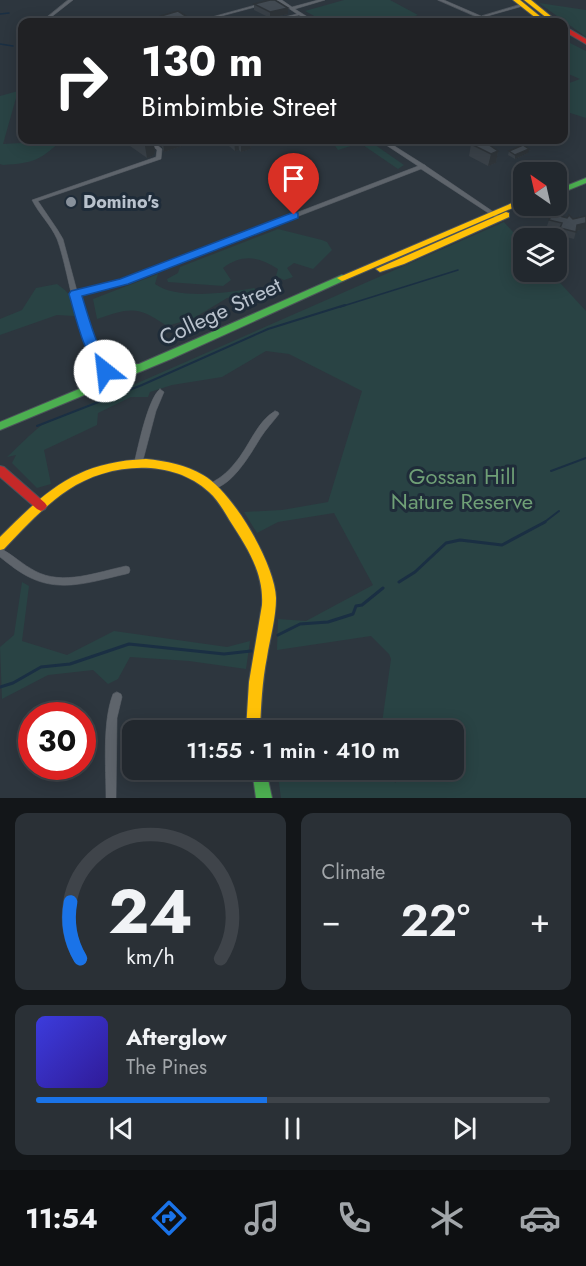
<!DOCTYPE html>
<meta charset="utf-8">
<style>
:root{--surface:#22282e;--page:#2a3036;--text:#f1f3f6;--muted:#a2a6aa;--line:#3f444a;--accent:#1a73e8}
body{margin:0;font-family:Jost,sans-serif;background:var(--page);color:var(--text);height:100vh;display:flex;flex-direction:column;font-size:22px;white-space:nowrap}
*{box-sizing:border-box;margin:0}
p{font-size:20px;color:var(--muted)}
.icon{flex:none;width:33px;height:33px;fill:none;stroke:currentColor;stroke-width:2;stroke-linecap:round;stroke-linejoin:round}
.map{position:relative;height:798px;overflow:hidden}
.drawer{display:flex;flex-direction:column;gap:15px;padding:15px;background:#131619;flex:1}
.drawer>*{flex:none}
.banner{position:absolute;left:18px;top:18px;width:550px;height:126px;border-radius:12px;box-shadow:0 3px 15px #0003,0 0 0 2px var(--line);background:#202124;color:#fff;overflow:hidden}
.needle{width:39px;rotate:326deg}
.controls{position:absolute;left:513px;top:162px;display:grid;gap:12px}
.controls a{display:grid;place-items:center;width:54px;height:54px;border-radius:12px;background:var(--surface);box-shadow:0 3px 15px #0003,0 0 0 2px var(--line);font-size:30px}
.speed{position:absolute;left:18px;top:702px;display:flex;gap:12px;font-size:30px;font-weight:700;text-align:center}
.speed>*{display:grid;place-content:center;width:78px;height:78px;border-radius:50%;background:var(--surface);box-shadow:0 3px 15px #0003,0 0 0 2px var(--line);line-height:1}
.speed .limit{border:9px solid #d22;background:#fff;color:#111}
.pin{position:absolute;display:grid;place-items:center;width:51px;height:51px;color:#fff;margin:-62px -26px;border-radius:50% 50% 50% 0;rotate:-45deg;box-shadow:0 0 6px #0007}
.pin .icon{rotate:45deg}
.me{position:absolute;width:66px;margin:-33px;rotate:331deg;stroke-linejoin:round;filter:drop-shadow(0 0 4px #0008)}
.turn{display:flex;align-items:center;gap:21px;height:126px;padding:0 24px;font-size:27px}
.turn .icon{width:78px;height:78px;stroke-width:2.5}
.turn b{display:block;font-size:42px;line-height:51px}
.big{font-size:45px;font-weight:600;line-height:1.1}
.drawer .card{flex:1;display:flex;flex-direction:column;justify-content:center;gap:9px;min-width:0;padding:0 21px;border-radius:12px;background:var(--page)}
.drawer .dial{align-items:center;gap:0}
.dial svg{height:156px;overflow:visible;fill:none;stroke:var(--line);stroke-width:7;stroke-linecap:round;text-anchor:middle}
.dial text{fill:var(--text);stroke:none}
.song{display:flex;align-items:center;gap:18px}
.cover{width:72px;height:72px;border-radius:9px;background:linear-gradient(135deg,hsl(240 70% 55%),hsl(250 70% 35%))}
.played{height:6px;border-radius:3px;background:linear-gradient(90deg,var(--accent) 45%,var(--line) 45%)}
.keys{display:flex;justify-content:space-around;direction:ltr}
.heat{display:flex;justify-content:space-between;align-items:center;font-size:33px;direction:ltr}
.drawer .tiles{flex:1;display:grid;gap:15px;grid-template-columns:1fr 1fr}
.card:last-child{grid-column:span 2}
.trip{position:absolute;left:122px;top:720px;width:342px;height:60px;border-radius:12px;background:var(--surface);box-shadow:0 3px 15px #0003,0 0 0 2px var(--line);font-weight:600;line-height:60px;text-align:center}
.tabs{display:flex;height:96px;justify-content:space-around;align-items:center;background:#0e1012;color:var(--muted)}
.tabs .icon{width:42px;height:42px}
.tabs .selected{color:var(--accent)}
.tabs b{font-size:27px;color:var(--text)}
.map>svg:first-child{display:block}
.green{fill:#294344}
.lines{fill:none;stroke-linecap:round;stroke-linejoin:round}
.stream-far2{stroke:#1a2f43;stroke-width:1.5}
.stream-far1{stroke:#1a2f43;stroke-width:2}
.stream{stroke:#1a2f43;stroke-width:3}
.street-casing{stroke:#4b525a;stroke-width:1}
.fast-casing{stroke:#4b525a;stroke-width:2}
.slow-casing{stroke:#4b525a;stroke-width:2}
.jam-casing{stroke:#4b525a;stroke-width:2}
.street{fill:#5e646b;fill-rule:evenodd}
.fast{fill:#4caf50;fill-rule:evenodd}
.slow{fill:#ffc107;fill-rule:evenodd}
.jam{fill:#c62828;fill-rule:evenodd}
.wall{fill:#394047}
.shaded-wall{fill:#2e3439}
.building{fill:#424a52;stroke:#2e3439;stroke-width:1.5}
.route{fill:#1a73e8;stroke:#114b97;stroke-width:1.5}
.poi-dot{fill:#88919b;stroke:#1f2c39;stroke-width:2}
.labels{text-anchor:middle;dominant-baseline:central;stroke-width:6;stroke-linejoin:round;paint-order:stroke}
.far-poi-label{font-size:18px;font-weight:bold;fill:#b9c2cd;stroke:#1f2c39;text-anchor:start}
.street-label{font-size:22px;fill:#b9c2cd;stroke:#1f2c39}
.park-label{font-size:22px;fill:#6f9f76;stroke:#1f2c39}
</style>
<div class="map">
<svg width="586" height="798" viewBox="0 0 586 798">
<rect width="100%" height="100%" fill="#2d363e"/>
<!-- green -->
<path class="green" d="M344,0H390L418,15L395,22H325L305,11Z
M539,3L586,10V37Z
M564,40L586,51V118L564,111V85L580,79L564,72Z
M18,91L3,144L22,143L26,140H62C40,160 35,163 3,165L0,164V96Z
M331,140H368L404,165L398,169L360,143L338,150Z
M504,222L523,243L524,272H550L586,311V798H281L278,776L313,770H385L389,778L396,783L388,770H453V730H381L391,659L389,654L371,636L277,650L278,619L306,621L373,585L334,513L278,522L257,533L244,512L282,510L328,502L362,391L289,354L266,351L222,377L172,385L150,392L148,397H131L98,413L97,425L44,450L51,484L37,488L12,463L16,455L7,457C19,446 29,435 42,425Z
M278,229L322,240L327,242L332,250L313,269L294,263L287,268L293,277L284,280L276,276L278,269C258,256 242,254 223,268L231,280L223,286L168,282L167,279L178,273L180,267Z
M158,274L155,284C177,300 228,293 254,288L259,292L227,298L194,318L167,326C137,305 130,308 97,319L93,299Z
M57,284C70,293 76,301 74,316L57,315L0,335V319L22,310L36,288Z
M22,582L29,586L22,641L67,655L114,631L227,647L250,641L246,669L189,661L130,657L118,679L108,684L93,670L48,675L2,699L0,647L14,635Z"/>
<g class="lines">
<!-- stream-far2 -->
<path class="stream-far2" d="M0,14L9,13
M0,44L13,46
M340,307L458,270"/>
<!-- stream-far1 -->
<path class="stream-far1" d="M37,426L142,385L268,329L345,305
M551,471L586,458
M542,524L559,511"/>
<!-- stream -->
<path class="stream" d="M399,582L415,572L446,543L460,540L502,545L545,522
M278,635L300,624L328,622L350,615L353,614L356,606L362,605L383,588
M0,687L13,683L41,667L70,664L129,644L224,654L251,651"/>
<defs>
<path id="street" d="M68,0H73L45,22H41Z
M274,0H282L292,7L318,0H325L295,9L314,21V22H310L299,15L272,22H267V21L297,14L278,1L199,22H194Z
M438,0H444L481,16L477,17Z
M522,4L524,5L523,6L484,17L482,16Z
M146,140H151L162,149L161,159L38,201L57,229L63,239L77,291L121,280L418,166L380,141V140H385L423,164L425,165L426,166L501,217L498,219L496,218L421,169L125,283L78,295L93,343L112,363V368L109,370L118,380L114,383C78,363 71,276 57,239C51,225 39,214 32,200L156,157L157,150Z
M160,389L164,392L156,411L142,464L141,466H135L134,464C138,447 148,398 160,389Z
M275,411L278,412L279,414C273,422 266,429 261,437C251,453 230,491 208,489L207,487C211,482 217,480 222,476C227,472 231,468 235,463C249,447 257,421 275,411Z
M0,548C12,554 23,565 35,571C63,586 97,572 126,566L129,567L130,570L129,573L126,574C94,581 62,593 31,578C20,573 10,565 0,557Z
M117,692L121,694L122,697L117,718L116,798H106C106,767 102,722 113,694Z"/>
<path id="fast" d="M586,178V183L556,195V190Z
M342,275L347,278L345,280L171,359L0,430V422L84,387L83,385C86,381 89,381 93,378C98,375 99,370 105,367L110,371L105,379L120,372L104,365L103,363L104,361H112L120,365L139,364Z
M252,770H266L272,798H256Z"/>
<path id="slow" d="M513,0H520L547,22H541Z
M524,0H531L558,22H552Z
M524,198V203L345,280L342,281L337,278Z
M506,212L509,213V217L404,264L380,272L376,269Z
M146,459C166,461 186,465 203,475C233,492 275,564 276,598C276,618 270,638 267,657C262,682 261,706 260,730H246L249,682L262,605C264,573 247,547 230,521C224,511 218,500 209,492C171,457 108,463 68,490C44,506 24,528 4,549L0,550V537C47,490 76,462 146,459Z"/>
<path id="jam" d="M564,26L586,39V44L564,31Z
M0,466L4,467L45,503L47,506L45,509L41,511L37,509L0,477Z"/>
</defs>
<!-- street casing -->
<use href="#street" class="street-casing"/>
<!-- fast casing -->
<use href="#fast" class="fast-casing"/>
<!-- slow casing -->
<use href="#slow" class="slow-casing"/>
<!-- jam casing -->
<use href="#jam" class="jam-casing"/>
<!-- street -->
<use href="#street" class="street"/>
<!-- fast -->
<use href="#fast" class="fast"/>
<!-- slow -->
<use href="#slow" class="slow"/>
<!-- jam -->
<use href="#jam" class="jam"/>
</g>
<!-- wall -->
<path class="wall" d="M254,4L288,14L270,18L254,10Z
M161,16L195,22H164L162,21Z
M123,140H153L155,151L154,155L147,158L123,141Z
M160,140H200L164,152L161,145Z
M224,140H267L250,145L251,149L241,152L239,150L235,151L229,146V141Z
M471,144L498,151L496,163L488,166L469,156Z
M509,151L528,153L515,159L508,155Z
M586,216V229L576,231L574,239L558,235L560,230L547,226L549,220L567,218L573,219Z"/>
<!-- shaded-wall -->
<path class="shaded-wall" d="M288,8V14L270,18V12Z
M144,140H153L155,151L154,155L147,158Z
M163,140H200L164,152Z
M234,140H238L239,150L235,151Z
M241,140H267L250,145L251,149L241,152Z
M529,149L528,153L515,159V155Z
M498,151L496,163L488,166L491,154Z
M586,223V229L576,231L577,225Z"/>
<!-- building -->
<path class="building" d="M270,0H275L288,8L270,12L254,4Z
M178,11L195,22H165L169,21L161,16Z
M481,140H482L498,151L491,154L471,144Z
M523,145L529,149L515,155L509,151Z
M552,214L567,218L569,215L573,219L586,216V223L577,225L576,232L560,228L562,223L549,220Z"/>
<!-- route -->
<path class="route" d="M294,212L298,213V218L128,284L82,296C90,323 97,347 111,371L110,374H100C83,350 77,322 69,294L71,291L120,279Z"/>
<!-- markers -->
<circle class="poi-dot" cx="71" cy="202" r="6"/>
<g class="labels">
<!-- far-poi labels -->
<g class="far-poi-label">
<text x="83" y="202">Domino's</text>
</g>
<!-- street labels -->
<g class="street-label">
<text transform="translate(220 311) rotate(-25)">College Street</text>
</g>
<!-- park labels -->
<g class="park-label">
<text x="462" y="476">Gossan Hill<tspan x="462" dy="25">Nature Reserve</tspan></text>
</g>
</g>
</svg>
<div class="controls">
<a><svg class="needle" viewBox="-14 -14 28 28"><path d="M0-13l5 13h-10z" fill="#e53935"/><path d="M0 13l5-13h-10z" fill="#a2a6aa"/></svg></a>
<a><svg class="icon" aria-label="layers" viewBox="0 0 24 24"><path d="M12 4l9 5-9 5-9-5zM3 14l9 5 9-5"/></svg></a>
</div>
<div class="speed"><div class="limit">30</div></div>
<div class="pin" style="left:294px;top:215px;background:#d93025"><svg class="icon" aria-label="arrive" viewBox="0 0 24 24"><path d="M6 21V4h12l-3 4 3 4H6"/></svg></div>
<svg class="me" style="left:105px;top:371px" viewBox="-20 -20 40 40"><circle r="19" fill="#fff"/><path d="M0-13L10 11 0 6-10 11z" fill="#1a73e8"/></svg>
<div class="trip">11:55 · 1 min · 410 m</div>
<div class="banner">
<div class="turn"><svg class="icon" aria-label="right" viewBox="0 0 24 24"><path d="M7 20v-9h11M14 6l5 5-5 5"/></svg><div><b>130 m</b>Bimbimbie Street</div></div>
</div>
</div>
<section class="drawer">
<div class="tiles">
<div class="card dial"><svg viewBox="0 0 100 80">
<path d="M14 69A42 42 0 1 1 86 69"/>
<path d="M14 69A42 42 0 0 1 9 40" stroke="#1a73e8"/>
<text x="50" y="56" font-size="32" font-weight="700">24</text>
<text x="50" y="72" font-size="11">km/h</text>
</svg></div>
<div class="card"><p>Climate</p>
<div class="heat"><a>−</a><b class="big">22°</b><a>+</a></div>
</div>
<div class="card">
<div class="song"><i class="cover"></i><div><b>Afterglow</b><p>The Pines</p></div></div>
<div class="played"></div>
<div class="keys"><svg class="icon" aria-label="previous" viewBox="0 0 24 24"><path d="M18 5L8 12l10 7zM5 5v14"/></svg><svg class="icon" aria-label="pause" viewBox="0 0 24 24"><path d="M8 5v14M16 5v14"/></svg><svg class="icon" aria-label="next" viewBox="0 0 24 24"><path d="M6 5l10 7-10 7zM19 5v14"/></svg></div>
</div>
</div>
</section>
<nav class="tabs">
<b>11:54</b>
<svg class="icon selected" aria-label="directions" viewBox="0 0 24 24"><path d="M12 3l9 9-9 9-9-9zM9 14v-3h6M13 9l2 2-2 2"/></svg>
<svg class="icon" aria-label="music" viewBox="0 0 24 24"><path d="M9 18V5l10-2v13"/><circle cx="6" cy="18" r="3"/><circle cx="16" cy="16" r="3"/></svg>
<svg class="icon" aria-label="phone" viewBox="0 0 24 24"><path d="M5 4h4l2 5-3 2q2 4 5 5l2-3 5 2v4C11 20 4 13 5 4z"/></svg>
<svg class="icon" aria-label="climate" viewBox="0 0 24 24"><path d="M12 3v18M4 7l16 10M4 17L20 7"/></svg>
<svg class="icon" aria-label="car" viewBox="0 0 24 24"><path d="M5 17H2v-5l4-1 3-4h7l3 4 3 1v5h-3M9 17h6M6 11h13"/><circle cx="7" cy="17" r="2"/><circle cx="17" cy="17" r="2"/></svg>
</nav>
